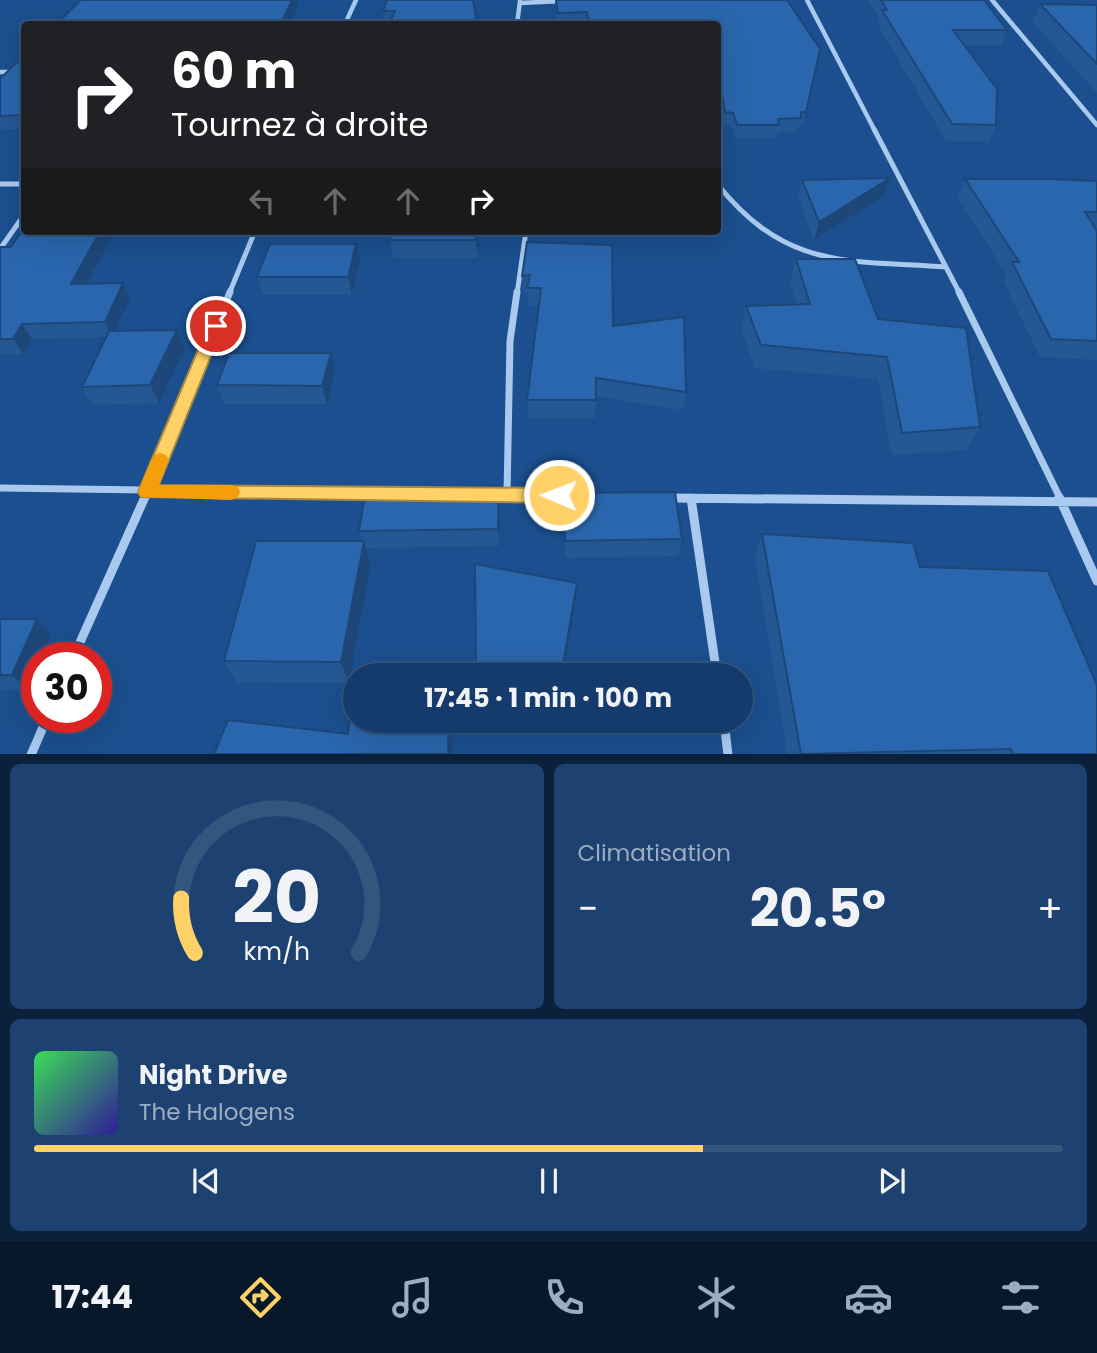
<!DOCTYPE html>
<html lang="fr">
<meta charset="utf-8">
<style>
:root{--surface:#143b6b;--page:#1d4271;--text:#f1f3f6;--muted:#9dadc1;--line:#33557e;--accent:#ffd166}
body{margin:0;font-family:Poppins,sans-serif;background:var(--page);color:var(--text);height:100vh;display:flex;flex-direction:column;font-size:26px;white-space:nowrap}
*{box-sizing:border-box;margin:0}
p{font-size:23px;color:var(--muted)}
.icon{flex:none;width:38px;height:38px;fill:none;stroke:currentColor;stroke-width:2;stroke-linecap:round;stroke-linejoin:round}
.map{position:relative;height:754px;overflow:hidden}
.panel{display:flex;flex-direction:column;gap:10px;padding:10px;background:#0b203b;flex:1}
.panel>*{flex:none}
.top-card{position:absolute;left:21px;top:21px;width:700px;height:214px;border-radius:7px;box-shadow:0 7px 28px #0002,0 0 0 2px var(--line);background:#202124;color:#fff;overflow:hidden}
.speed{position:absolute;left:21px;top:642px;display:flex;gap:14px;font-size:35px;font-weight:700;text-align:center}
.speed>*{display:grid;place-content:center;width:91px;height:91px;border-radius:50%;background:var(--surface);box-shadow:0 7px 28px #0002,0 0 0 2px var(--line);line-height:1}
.speed .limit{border:10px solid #d22;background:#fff;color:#111}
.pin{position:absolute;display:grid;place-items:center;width:60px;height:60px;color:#fff;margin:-30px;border:4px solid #fff;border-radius:50%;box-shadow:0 2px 7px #0007}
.me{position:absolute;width:77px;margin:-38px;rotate:271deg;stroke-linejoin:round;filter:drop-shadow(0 0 5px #0008)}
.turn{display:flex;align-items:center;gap:24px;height:147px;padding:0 35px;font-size:32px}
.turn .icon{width:91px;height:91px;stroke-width:2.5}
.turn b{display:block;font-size:49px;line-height:60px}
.lanes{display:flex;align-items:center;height:66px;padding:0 35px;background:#0003;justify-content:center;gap:35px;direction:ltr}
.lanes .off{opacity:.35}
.big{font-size:52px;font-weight:700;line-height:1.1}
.panel .card{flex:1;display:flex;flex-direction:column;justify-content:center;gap:10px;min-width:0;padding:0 24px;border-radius:10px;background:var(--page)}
.panel .dial{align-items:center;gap:0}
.dial svg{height:182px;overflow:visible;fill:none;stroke:var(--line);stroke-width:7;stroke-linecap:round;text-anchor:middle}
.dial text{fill:var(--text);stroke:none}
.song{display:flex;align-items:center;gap:21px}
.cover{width:84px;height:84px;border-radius:10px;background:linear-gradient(135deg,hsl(130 70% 55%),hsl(250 70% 35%))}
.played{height:7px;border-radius:4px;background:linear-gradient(90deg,var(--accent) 65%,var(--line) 65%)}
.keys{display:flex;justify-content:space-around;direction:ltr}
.heat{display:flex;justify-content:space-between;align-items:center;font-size:38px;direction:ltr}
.panel .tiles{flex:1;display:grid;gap:10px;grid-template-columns:1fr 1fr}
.card:last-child{grid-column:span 2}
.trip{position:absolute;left:343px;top:663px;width:410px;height:70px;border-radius:35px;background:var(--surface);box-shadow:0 7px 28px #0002,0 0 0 2px var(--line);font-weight:700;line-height:70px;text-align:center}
.tabs{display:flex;height:112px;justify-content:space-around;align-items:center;background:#08182b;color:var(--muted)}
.tabs .icon{width:49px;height:49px}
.tabs .selected{color:var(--accent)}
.tabs b{font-size:32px;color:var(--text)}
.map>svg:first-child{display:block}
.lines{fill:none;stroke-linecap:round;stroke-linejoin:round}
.street-far3{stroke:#a9c9ee;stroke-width:4.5}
.street-far2{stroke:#a9c9ee;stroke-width:5}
.street-far1{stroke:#a9c9ee;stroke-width:7}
.street{stroke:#a9c9ee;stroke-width:9}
.wall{fill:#245895}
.shaded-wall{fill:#1d4779}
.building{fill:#2a66ad;stroke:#1d4779;stroke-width:2}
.route{fill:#ffd166;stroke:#a68842;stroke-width:2}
.slow{fill:#f59e0b}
</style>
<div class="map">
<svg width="1097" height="755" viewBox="0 0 1097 755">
<rect width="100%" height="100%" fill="#1b4f8f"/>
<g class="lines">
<!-- street-far3 -->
<path class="street-far3" d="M807,0L875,131
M992,0L1097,125
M520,3L562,1
M345,24L356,0
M517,24L520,1
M0,72H24"/>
<!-- street-far2 -->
<path class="street-far2" d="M874,129L960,294
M0,184H24
M718,185C787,270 846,260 946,267
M0,249L24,215
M229,294L255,231
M517,294L526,231"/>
<!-- street-far1 -->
<path class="street-far1" d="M959,292L1060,498
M0,488L374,493
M491,494L570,496
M507,494L510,341L517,292
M144,498L230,292
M669,498H701"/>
<!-- street -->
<path class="street" d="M1059,497L1097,581
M669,498L1097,502
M691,498L717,676
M73,658L145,497
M724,721L728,755
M31,755L47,718"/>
</g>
<!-- wall -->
<path class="wall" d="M387,0L477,24H385L383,11Z
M555,0H787L820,49L803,125H799L798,131L778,132L776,138H735L731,126L723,125L719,99H718V24H558Z
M869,0H984L1007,30L1001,45H965L996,125L989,141H946L878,25L880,20L869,2Z
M1040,4L1097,5V93L1033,22Z
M24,55V129L0,130V79L21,61Z
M965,179L1097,181V360L1040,357L1003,280L1006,274L958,197Z
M802,180L884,196L814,240L798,197Z
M115,231L87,284L123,283L130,298L115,331L185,348L159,403L92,405L82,387L106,337L32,339L23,354H0V247H11Z
M392,231H480L478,258H393L390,240Z
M527,242L613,326L686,392L683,410L596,396L595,418H528L527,400L539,306H528V293H523L522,276Z
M796,259L878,319L980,427L967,450L892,455L878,379L755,368L741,328L746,306L797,304L790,281Z
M360,262L352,295H263L257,277Z
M335,371L327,404H224L217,385Z
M499,486L500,504L499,546L366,548L371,564L349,683L237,682L224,661L362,541L359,531Z
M563,493L682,539L678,556L565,558Z
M762,534L920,567L1097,754H787L755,556Z
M577,583L576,599L563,676H477L476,664Z
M0,619L51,635L37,658V668L27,690H0Z"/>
<!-- shaded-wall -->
<path class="shaded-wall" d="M292,0H300L290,24H281Z
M890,178L884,196L814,240L819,222Z
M100,231H115L79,299L71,284Z
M477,231H480L478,258L476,240Z
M356,244L360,262L352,295L348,277Z
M123,283L130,298L112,337L105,322Z
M22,324L32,339L23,354L13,339Z
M177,330L185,348L159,403L150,385Z
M331,353L335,371L327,404L322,386Z
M499,486L500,504L499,546L498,529Z
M364,541L371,564L349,683L341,662Z
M577,583L576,599L563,676H561Z
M37,619L51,635L41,658H37V668L27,690L12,675Z
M449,721H453L452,754H448Z"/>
<!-- building -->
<path class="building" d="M81,0H292L281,24H56Z
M387,0H473L477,24H389L395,11H383Z
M556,0H787L820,49L806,112H801V118L778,119L779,125H737L733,113L725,112L721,87H718V24H589L587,12L558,13Z
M881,0H984L1007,30H953L997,89L996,125L952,124L882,10H887Z
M1040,4L1097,5V64Z
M24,55V115L0,116V79L16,63L21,61L22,57Z
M890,178L819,222L802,180Z
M965,179H1050L1097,181V212H1085L1097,231V341L1051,339L1012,262H1019Z
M24,228V231H100L71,284L123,283L105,322L22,324L13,339H0V247H11Z
M392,231H477L476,240H390Z
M527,242L612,245L613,326L684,317L686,392L596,378V400H527L541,288H527L530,275L522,276Z
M270,244H356L348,277H257Z
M796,259H855L878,319L966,328L980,427L902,433L887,357L761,345L746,306L810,304Z
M177,330L150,385L82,387L109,331Z
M229,353H331L322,386L217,385Z
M499,486L498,529L359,531L366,488Z
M675,492L682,539L565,541L563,493Z
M762,534L913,543L920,567L1048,571L1097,685V754H1013L1011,749L801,754Z
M256,541H364L341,662L224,661Z
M475,564L577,583L561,676H520L476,664Z
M0,619H37L12,675H0Z
M353,690H355V721H449L448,754H214L228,720L348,734Z"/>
<!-- route -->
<path class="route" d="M216,321L223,326L159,485L559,488L566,490L568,495L566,501L559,503L141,497L138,492L208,326Z"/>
<!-- slow -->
<path class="slow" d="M160,453L166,455L169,460L159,485H231L238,487L240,492L238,497L231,500L141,497L138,492L151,460L154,455Z"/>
</svg>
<div class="speed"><div class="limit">30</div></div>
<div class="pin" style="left:216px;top:326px;background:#d93025"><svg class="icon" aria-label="arrive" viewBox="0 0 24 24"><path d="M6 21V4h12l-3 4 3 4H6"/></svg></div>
<svg class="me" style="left:559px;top:495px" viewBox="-20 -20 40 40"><circle r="17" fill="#ffd166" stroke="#fff" stroke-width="3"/><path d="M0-11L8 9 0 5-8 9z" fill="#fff"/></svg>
<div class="trip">17:45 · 1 min · 100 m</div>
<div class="top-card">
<div class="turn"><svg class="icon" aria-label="right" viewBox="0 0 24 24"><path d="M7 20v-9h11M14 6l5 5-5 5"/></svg><div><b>60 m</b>Tournez à droite</div></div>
<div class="lanes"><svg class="icon off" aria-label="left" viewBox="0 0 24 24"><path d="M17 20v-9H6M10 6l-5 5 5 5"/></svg><svg class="icon off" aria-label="ahead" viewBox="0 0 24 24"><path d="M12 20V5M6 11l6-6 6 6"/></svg><svg class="icon off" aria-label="ahead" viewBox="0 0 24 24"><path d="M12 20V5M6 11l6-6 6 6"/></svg><svg class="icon" aria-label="right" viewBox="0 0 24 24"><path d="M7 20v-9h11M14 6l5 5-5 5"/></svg></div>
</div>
</div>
<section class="panel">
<div class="tiles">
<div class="card dial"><svg viewBox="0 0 100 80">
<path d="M14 69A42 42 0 1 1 86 69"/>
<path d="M14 69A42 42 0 0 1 8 45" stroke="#ffd166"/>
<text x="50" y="56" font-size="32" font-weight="700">20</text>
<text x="50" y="72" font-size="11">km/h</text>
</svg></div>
<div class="card"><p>Climatisation</p>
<div class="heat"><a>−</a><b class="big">20.5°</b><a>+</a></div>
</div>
<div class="card">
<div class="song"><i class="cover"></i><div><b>Night Drive</b><p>The Halogens</p></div></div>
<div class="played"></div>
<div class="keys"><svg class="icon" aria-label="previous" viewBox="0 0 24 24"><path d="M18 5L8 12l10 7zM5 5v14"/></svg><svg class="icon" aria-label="pause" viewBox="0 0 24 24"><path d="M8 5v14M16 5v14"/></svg><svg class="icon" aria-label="next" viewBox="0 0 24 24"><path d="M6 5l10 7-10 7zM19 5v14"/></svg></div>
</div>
</div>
</section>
<nav class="tabs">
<b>17:44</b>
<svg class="icon selected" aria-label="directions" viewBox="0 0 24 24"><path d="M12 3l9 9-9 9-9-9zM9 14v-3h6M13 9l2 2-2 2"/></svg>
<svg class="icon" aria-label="music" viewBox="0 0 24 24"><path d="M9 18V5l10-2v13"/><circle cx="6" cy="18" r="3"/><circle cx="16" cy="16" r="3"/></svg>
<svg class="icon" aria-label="phone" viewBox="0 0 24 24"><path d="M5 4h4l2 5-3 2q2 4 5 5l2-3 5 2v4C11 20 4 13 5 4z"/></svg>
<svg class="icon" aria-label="climate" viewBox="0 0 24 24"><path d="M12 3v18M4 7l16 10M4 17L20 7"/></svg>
<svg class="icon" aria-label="car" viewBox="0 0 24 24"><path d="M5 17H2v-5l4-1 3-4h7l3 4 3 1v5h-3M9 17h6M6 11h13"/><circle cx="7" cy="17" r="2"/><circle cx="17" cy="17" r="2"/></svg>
<svg class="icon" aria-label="filters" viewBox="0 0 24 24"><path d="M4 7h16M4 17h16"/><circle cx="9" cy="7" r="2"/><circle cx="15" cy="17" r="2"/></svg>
</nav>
